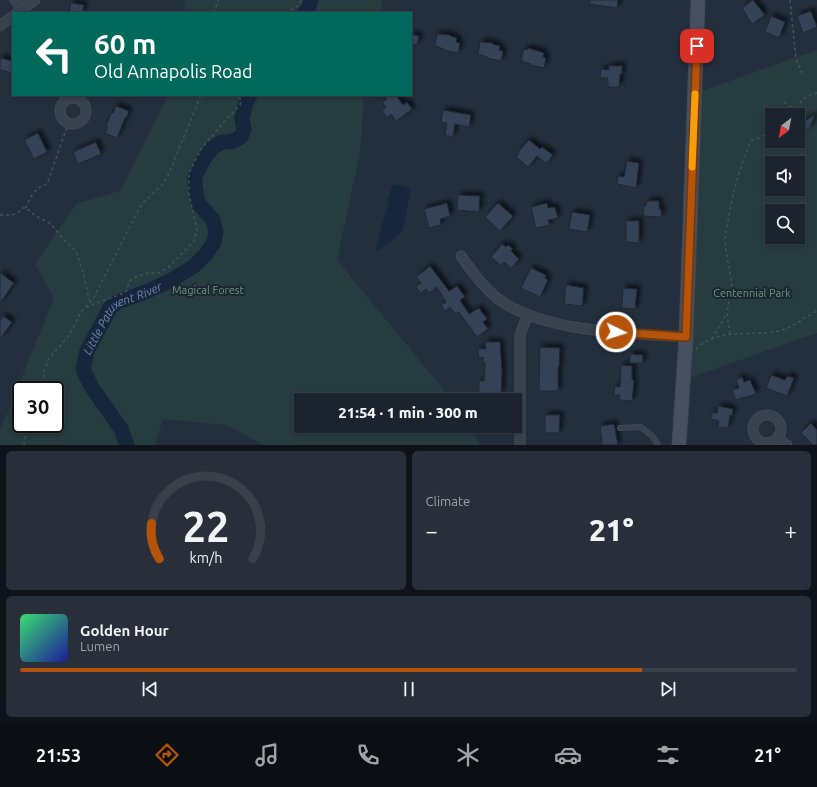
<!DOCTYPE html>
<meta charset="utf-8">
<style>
:root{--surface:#1b232e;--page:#282f3a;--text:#f1f3f6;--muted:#a0a4aa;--line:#39404a;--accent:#b45309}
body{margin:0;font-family:Ubuntu,sans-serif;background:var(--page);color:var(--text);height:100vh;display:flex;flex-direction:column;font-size:15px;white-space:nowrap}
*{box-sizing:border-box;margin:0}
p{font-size:13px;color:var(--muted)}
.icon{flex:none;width:22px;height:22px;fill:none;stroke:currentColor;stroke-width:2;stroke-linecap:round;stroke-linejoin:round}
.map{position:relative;height:445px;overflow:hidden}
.side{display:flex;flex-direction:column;gap:6px;padding:6px;background:#0f1319;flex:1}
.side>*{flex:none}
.guide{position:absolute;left:12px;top:12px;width:400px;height:84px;border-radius:0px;box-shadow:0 2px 6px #0003,0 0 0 1px var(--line);background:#00695c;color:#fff;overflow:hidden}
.needle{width:26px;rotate:212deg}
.tools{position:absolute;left:765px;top:108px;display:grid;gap:8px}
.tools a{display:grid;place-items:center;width:40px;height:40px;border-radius:0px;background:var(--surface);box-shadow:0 2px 6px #0003,0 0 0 1px var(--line);font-size:20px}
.speed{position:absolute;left:12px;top:381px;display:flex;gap:8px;font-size:20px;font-weight:700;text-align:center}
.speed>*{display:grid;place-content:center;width:52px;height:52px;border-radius:50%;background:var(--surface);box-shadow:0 2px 6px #0003,0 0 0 1px var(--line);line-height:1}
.speed .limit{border:2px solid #111;border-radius:6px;background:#fff;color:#111}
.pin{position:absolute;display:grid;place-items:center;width:34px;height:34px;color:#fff;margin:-17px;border-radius:8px;box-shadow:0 2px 6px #0006}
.me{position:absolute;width:44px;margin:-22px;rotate:94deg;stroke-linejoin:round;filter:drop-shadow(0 0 3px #0008)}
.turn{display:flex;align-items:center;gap:14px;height:84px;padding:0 16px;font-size:18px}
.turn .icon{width:52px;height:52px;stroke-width:2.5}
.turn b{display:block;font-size:28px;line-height:34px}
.big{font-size:30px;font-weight:800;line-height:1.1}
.side .widget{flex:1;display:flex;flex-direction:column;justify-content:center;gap:6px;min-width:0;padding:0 14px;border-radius:6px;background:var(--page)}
.side .dial{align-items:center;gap:0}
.dial svg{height:104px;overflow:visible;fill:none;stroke:var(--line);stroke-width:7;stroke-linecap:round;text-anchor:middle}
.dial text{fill:var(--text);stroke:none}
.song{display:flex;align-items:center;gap:12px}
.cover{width:48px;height:48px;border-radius:6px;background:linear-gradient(135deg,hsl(140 70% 55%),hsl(240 70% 35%))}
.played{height:4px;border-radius:2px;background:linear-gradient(90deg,var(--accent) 80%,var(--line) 80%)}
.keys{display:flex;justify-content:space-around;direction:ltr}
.heat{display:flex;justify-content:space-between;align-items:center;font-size:22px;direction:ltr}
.side .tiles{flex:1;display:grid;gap:6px;grid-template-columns:1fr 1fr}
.widget:last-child{grid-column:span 2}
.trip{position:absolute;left:294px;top:393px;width:228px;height:40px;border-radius:0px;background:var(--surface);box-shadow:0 2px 6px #0003,0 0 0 1px var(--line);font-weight:800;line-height:40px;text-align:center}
.tab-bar{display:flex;height:64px;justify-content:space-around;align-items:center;background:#0b0e12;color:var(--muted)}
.tab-bar .icon{width:28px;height:28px}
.tab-bar .selected{color:var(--accent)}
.tab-bar b{font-size:18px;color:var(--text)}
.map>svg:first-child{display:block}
.green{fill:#263c3f;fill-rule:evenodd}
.water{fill:#17263c}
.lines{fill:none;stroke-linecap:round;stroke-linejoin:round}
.river{stroke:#17263c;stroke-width:15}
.building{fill:#364354;stroke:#1f2835;filter:url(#shadow)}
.lane-casing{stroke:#414a57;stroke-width:6}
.street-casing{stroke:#414a57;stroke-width:11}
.secondary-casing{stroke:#414a57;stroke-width:15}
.path{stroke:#3f5557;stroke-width:1.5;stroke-dasharray:3 3;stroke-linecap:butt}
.lane{stroke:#38414e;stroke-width:4.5}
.street{stroke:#38414e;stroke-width:9}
.secondary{stroke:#465061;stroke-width:13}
.route-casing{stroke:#753606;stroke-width:10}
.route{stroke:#b45309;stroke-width:7}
.slow{stroke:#f59e0b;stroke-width:7}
.labels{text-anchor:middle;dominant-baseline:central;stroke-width:4;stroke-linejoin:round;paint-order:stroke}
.park-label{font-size:11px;fill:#6b9a76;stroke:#1d2633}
.water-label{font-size:12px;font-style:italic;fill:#6d86a8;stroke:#1d2633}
</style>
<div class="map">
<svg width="817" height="445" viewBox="0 0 817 445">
<defs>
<filter id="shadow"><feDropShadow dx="3.5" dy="-3.5" stdDeviation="2" flood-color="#0009"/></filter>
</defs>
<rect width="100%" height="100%" fill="#242f3e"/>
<!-- green -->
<path class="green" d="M184,0H383L380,13H185Z
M817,50V333L689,378L699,92ZM772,115H798V141H772ZM772,163H798V189H772ZM772,211H798V237H772Z
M168,95H364L360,152L337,260L444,390L451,400H301V426H468L481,445H264L227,425L163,419L155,445H0V431L54,298L35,264L76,204L120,191ZM21,390H55V424H21Z"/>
<!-- water -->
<path class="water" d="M394,184L408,187L411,190L403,229L399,235L379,250H377L376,248L386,209L389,204L387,202L392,186Z"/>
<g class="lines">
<!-- river -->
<g class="river">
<path d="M304,13L308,10L311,0"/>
<path id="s1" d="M127,445L121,429L91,386L83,369L87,351L110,308L117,302L143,293L170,281L194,266L206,254L214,242L216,232L213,220L198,203L195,186V177L203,160L213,147L223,142H231L241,137L244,130L242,118L246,103L250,95"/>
</g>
</g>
<!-- building -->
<path class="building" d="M590,0H618L617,8L590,4Z
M753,0L765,15L752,24L742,8Z
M71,3L84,5L82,13H69Z
M811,11L817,27L803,33L797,16Z
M771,16L785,22L779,38L765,32Z
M411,34L419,36L417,45L411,44Z
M437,34L450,35V36L457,38L456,42L460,43L458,53L444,50V49L435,46Z
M480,42L493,43L492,44L500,46L499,50L503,51L501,61L487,58V57L478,54Z
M528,48L544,53L543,57L546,58L544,68L531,65V64L521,61L524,49L528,50Z
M0,58L13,61V73L0,70Z
M609,66H622V74H620L619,87H608V78H600L601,69L609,70Z
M384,95H396L403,105L407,102L412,109L396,121L391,114L387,118L382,110L386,107L382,102L387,99Z
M116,106L129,111L126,118H125L117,138L105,133L108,127L106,126L112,112L113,113Z
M443,110L471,115L469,127L455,124L453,137L445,135L447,123L441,122Z
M815,115L809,130L798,125V124Z
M38,133L47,152L34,159L24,140Z
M529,140L540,149L542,147L553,155L546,163L537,156L528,167L516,157L519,153L518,152Z
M96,142L101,154L78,164L73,152Z
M627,161L639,163L636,188L617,184L618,176L624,177Z
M458,195L480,196L479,212L457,210Z
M647,201H659V209H661V217L643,216L644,206H646Z
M447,203L450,216L440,219L441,225L429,228L424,209Z
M498,203L513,216L500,231L485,217Z
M547,203L548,208L555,207L558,218L548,220L550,225L536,228L531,207Z
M572,212L590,215L587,232L569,229Z
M626,221H639V243L626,242Z
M502,244L506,247L508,245L513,249L511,251L519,259L511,268L504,262L501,266L491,257Z
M430,266L449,291L457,286L465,297L460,300L469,314L479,308L487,319L483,322L488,329L477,337L459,312L455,314L450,307L445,311L441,305L446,302L437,287L429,293L426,289L421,293L416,287L421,283L416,277Z
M531,268L546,275L545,278L548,280L540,297L521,288Z
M0,273L14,283L0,303Z
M566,285L584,288L582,306L564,304Z
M623,288L637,289L635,309L622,308Z
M3,316L12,322L0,339V321Z
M485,342H500L502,373L501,394H479V381H484L485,363H483V357L479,358L478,349H486Z
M540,347L560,348L559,367H558V391H539Z
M630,354L643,355L642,363H630Z
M621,365L632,366V380H634L632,401L619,400L620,395H614L615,386L620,387Z
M771,375L785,380L787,376L794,378L787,396L766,388Z
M742,377L744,382L750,380L756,394L736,400L732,390L739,388L736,380Z
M718,406L733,409L732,416L730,415L728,428L718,427L719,421L711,419L712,413H717Z
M545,415H560L559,433H545Z
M811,423L817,430V445H813L801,433Z
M614,424L618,445H602L600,426Z"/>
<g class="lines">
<defs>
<path id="lane" d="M620,428L641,427L652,436L658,445"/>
<path id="street" d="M15,0L25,13
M17,13L35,0
M0,26L13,16
M60 111a13 13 0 1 1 26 0a13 13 0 1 1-26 0Z
M461,256C472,271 482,286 497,298C543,333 629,333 686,337
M753 429a14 14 0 1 1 28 0a14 14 0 1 1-28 0Z
M778,438L787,445
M520,445V336L527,316"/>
<path id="secondary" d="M679,445L686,337L698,0"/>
</defs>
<!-- lane casing -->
<use href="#lane" class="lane-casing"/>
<!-- street casing -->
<use href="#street" class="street-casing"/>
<!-- secondary casing -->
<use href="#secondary" class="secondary-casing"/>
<!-- path -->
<path class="path" d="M790,0L796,59L802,73
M214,13L218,0
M285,13L299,5L301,0
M784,102L797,111
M797,115C798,101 804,96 817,93
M26,208C28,201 34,190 40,187C42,186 44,185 47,184L68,124
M0,215C10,215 16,216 23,208H26L36,216L51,224L62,238L76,251L83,272L90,303
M86,307L124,293L127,290L129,281L136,277L148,273H158L168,268L194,241L197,230L189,194V173L201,149L224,122L240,105L241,100L238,95
M730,334L727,313L732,285L726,250L725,236L734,190L741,166L751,141L772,132
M712,339L727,313
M696,349C700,346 704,342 709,340C732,329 758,337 782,330C795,326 805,317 817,311
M45,390V383L44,371L48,360L70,334L81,312L90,303L94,297L139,209L142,204L162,185L167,178L201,95
M24,445L26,434L32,424"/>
<!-- lane -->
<use href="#lane" class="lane"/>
<!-- street -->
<use href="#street" class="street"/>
<!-- secondary -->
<use href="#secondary" class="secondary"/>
</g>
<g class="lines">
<defs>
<path id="route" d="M616,332L686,337L697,46"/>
</defs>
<!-- route casing -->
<use href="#route" class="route-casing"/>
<!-- route -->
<use href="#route" class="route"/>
<!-- slow -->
<path class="slow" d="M692,167L695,94"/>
</g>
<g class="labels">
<!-- park labels -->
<g class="park-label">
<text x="208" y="290">Magical Forest</text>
<text x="752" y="293">Centennial Park</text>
</g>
<!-- water labels -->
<g class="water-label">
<text stroke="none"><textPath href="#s1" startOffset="158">Little Patuxent River</textPath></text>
</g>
</g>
</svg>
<div class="tools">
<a><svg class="needle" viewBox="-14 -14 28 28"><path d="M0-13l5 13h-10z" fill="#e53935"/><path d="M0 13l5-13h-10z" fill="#a0a4aa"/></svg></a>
<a><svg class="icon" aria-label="sound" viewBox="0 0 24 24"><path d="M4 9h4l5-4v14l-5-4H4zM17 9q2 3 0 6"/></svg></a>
<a><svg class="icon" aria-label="search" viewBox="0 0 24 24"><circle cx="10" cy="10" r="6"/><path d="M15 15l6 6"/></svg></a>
</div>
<div class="speed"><div class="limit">30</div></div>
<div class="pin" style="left:697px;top:46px;background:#d93025"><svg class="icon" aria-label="arrive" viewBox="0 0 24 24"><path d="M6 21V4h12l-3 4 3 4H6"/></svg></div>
<svg class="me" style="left:616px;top:332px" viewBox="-20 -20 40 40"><circle r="17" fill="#b45309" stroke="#fff" stroke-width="3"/><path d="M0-11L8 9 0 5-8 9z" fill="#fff"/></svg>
<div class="trip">21:54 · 1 min · 300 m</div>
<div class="guide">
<div class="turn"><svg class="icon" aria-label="left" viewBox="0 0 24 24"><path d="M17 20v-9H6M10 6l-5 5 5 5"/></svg><div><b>60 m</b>Old Annapolis Road</div></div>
</div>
</div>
<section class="side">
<div class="tiles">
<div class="widget dial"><svg viewBox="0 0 100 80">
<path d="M14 69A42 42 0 1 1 86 69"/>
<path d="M14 69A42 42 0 0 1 8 42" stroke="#b45309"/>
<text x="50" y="56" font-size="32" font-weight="700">22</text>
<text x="50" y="72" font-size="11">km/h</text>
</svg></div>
<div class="widget"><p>Climate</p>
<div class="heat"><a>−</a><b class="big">21°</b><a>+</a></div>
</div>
<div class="widget">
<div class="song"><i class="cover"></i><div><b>Golden Hour</b><p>Lumen</p></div></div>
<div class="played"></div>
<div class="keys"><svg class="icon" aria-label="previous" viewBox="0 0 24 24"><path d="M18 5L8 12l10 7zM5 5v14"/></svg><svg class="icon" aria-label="pause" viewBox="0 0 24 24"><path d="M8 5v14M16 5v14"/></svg><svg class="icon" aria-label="next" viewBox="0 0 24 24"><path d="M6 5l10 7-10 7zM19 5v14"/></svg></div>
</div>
</div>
</section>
<nav class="tab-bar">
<b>21:53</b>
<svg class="icon selected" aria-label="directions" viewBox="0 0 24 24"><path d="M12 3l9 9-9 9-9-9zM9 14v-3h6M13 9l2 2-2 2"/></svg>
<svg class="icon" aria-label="music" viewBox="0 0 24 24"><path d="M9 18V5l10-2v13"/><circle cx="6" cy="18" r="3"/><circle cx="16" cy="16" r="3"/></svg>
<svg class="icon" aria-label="phone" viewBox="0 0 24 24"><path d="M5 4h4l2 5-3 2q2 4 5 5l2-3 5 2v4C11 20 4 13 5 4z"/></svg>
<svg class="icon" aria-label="climate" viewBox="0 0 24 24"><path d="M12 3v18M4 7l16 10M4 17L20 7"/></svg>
<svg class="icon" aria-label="car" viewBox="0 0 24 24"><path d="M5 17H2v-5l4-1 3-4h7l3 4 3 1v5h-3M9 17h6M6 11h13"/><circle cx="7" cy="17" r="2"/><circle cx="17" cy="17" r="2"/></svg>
<svg class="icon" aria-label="filters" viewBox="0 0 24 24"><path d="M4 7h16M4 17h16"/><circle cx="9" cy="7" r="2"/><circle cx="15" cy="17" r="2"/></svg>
<b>21°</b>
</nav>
